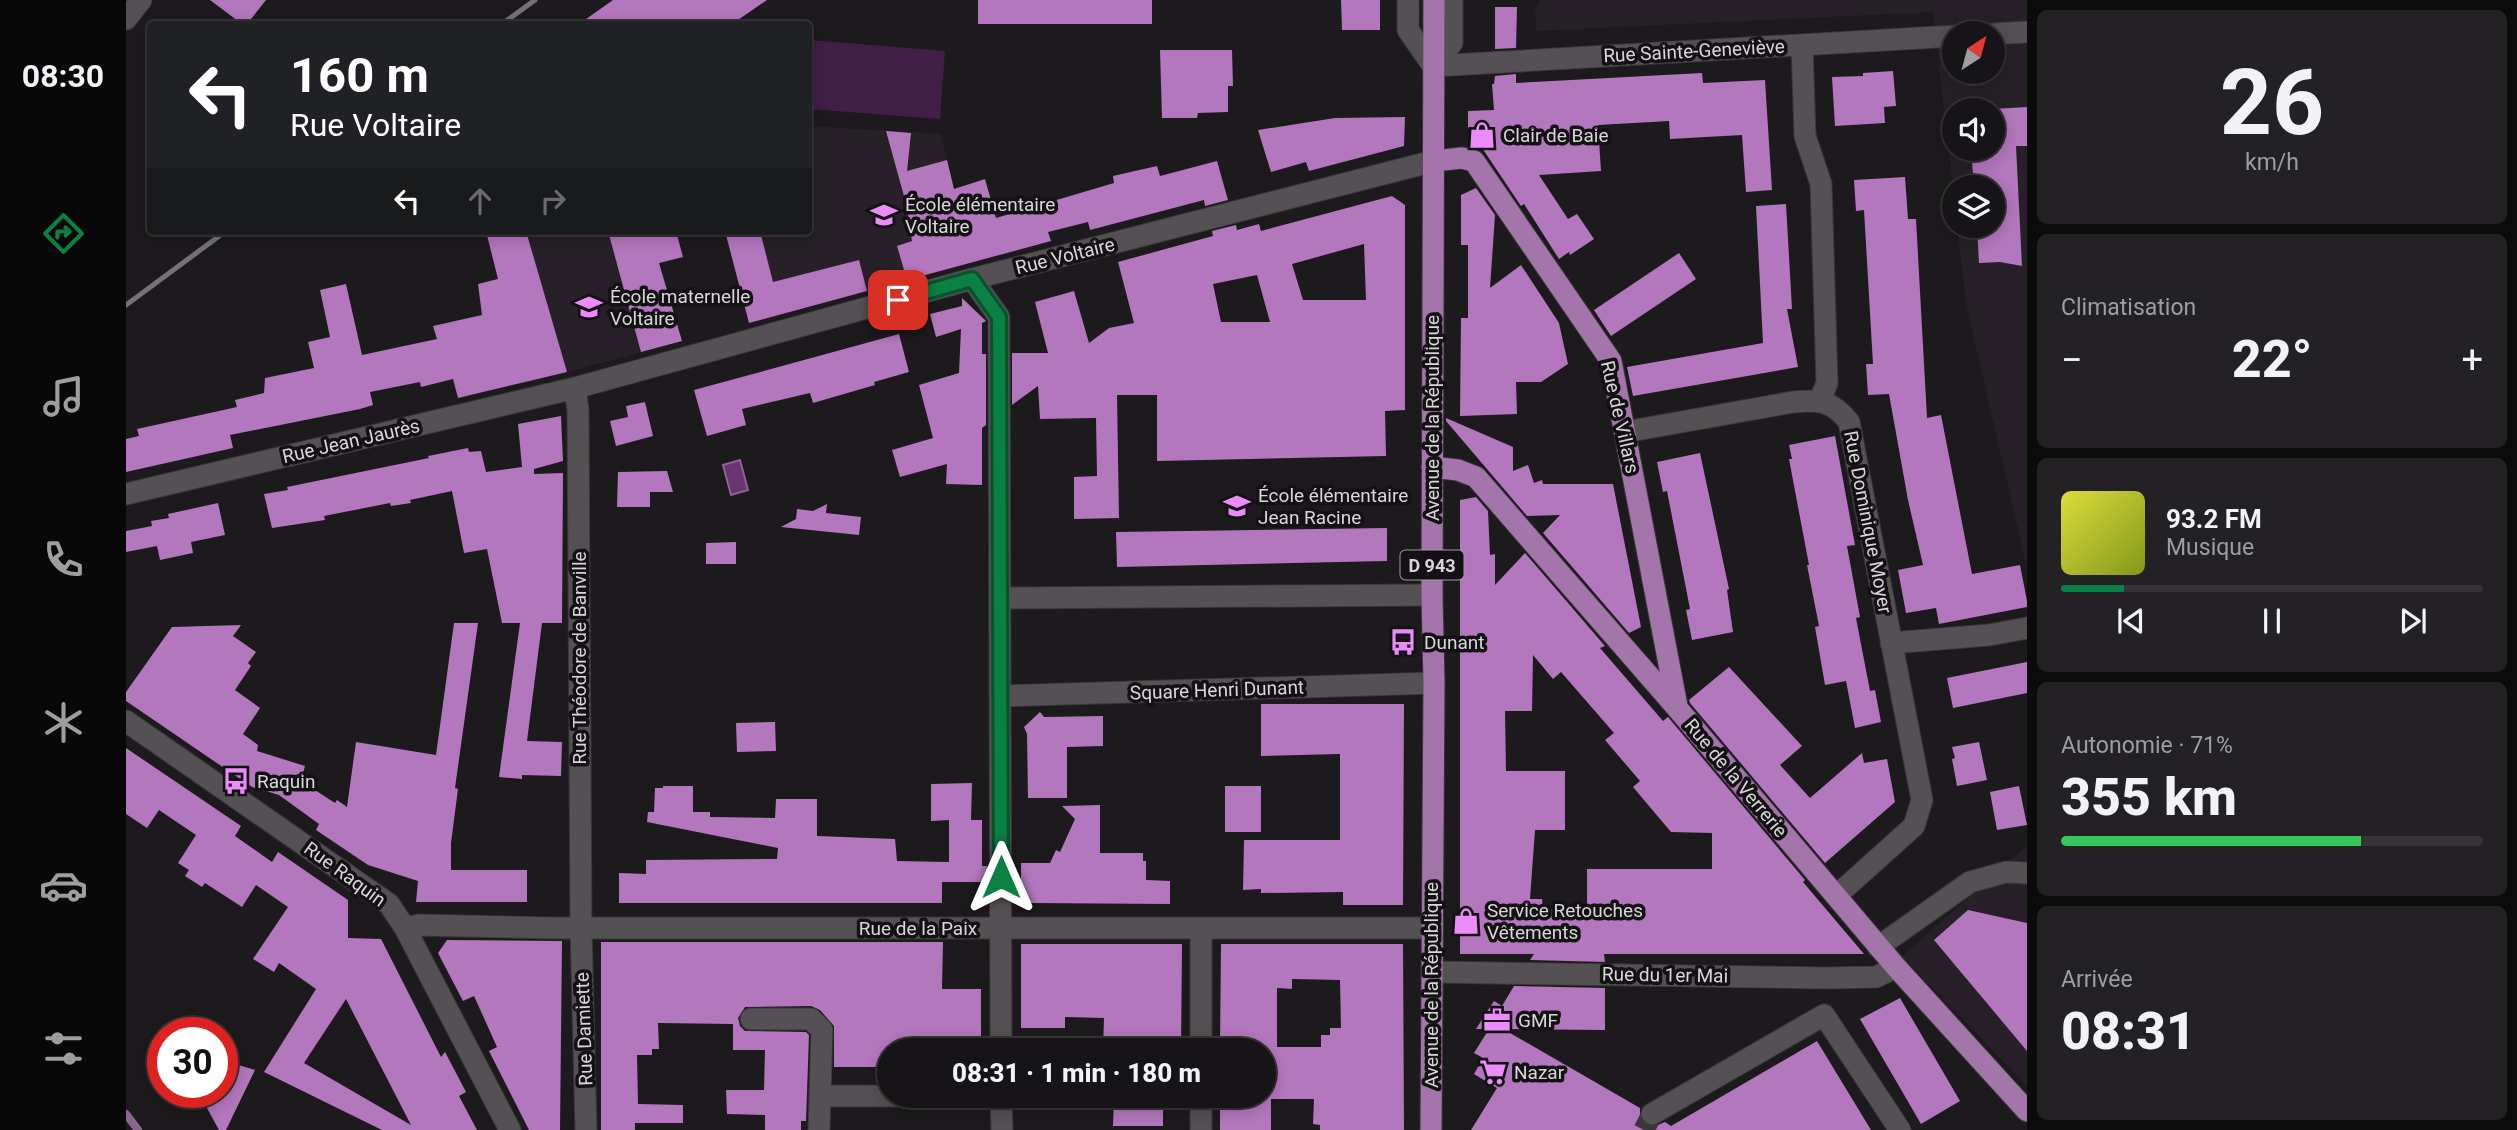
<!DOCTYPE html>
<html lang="fr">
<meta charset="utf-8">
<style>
:root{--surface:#161416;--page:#232123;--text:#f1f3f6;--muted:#9e9ea1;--line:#353335;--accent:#0b8043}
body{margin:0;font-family:Roboto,sans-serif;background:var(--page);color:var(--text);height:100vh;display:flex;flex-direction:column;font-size:26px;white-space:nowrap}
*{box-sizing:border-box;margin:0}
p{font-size:23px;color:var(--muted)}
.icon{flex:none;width:38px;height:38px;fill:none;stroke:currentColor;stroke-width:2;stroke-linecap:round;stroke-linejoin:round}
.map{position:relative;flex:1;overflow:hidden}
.details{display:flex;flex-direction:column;gap:10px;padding:10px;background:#0c0b0c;width:490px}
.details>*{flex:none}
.guide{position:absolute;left:21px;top:21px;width:665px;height:214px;border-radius:7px;box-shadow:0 4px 18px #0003,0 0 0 2px var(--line);background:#202124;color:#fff;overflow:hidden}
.needle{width:46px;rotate:36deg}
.tools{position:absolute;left:1816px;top:21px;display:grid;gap:14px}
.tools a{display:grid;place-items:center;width:63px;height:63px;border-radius:50%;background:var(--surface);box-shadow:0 4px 18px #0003,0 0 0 2px var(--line);font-size:35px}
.speed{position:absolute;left:21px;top:1017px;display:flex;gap:14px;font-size:35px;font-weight:700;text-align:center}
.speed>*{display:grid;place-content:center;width:91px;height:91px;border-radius:50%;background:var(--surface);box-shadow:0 4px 18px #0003,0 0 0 2px var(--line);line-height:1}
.speed .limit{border:10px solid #d22;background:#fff;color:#111}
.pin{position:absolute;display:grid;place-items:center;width:60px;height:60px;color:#fff;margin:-30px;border-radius:14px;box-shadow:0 4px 10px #0006}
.me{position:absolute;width:77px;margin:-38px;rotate:0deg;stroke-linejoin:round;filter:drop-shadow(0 0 5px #0008)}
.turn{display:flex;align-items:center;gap:24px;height:147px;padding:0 28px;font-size:32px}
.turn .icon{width:91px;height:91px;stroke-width:2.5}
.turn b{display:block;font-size:49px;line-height:60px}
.lanes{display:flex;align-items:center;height:66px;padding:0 28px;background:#0003;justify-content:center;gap:35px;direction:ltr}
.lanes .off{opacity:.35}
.big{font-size:52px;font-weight:800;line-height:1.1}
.details .widget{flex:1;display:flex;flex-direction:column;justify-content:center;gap:10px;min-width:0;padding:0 24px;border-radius:10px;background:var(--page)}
.details .dial{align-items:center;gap:0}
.dial b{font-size:91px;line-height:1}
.song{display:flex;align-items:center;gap:21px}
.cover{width:84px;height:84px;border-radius:10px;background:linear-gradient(135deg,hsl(60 70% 55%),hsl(70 70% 35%))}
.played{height:7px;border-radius:4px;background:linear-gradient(90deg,var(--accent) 15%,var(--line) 15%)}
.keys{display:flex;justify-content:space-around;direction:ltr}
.heat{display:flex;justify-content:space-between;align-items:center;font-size:38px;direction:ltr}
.charge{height:10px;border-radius:5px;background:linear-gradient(90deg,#34c759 71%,var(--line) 0)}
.trip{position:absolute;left:751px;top:1038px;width:399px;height:70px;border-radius:35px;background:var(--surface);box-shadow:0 4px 18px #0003,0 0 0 2px var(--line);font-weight:800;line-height:70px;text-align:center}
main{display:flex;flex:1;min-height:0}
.dock{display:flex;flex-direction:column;width:126px;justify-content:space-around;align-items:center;background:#090809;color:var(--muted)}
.dock .icon{width:49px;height:49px}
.dock .on{color:var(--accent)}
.dock b{font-size:32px;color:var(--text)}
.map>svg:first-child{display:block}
.built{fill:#272028;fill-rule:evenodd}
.green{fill:#411f47}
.water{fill:#6a3373;stroke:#8b6492;stroke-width:2}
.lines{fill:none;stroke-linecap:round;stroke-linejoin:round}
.stream{stroke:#8b6492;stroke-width:8}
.building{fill:#b377bd;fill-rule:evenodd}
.minor-tunnel{stroke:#393639;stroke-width:21;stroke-dasharray:21 10;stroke-linecap:butt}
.minor-casing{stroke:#393739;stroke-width:23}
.major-casing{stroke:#393739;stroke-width:23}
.minor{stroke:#545054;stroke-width:21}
.major{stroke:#a475aa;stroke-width:21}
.rail{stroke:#747275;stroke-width:5}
.route-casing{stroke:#07532c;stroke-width:18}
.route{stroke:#0b8043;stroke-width:12}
.labels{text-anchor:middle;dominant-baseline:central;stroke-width:7;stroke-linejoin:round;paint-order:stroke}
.shield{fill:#141114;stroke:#9d9b9e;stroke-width:2}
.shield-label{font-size:18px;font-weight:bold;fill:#d8d6d9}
.street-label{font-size:19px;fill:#d8d6d9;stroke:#141114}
.poi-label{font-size:19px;fill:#d8d6d9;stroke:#141114;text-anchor:start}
</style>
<main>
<nav class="dock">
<b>08:30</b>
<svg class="icon on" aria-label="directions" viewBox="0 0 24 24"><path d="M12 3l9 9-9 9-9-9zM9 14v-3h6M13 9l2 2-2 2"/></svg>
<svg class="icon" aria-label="music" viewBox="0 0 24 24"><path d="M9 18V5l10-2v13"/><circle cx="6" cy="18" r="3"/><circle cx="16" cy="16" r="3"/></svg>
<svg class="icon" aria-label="phone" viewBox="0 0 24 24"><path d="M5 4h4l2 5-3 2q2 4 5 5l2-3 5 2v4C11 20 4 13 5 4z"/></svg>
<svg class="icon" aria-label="climate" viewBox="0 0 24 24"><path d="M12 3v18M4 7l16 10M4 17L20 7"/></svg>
<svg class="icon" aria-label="car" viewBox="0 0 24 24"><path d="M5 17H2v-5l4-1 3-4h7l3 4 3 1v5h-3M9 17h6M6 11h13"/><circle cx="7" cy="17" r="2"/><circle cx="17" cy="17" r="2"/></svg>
<svg class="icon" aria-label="filters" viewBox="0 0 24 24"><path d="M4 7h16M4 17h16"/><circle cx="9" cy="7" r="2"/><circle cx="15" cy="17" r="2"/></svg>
</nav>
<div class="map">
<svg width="1901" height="1130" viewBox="0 0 1901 1130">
<rect width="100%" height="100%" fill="#1d1a1d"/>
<!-- built -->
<path class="built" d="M1414,0H1901V568L1840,304L1831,226H1867V187H1829V205L1807,12L1410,31L1409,8ZM1829,33H1867V72H1829ZM1829,110H1867V149H1829Z
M683,126L815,134L846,262L623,323L599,231H682Z
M360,231H525L527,236L550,231L557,257L533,264L556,341L397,384L389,354L356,310L352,284L372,279Z
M1901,846V1086L1776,956Z"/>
<!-- green -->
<path class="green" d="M683,40L819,51L814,119L683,109Z"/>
<!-- water -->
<path class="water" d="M614,460L622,490L605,495L597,465Z"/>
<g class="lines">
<!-- stream -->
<path class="stream" d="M0,1114L12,1130"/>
</g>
<!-- building -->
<path class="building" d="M84,0H140L121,24H116Z
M487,0H641L606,24H453Z
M852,0H1026V24H852Z
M1215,0H1254V30H1216Z
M1369,7H1391L1390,48L1369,49Z
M1034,50H1106L1107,86H1102V112L1072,113L1071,118H1036Z
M1767,71L1770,106L1758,107L1759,123L1709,126L1706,77L1737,76V73Z
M1576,73L1577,83L1639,80L1646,190L1620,192L1616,135L1544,139L1543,121L1472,125L1475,171L1413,175L1442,219L1451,214L1468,239L1444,255L1443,252L1433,259L1398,204L1395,206L1342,127V111L1368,110L1366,84H1368L1369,76L1390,74V83Z
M1901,107V146H1890L1896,266L1874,262L1853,263L1851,226H1867V187H1848L1845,149H1867V109Z
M1279,117L1278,146L1183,171L1180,162L1145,172L1132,130L1209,118Z
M760,131L785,133L781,171L821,160L828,189L859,179L870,218L988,183L987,176L1031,166L1034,176L1091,161L1102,200L1079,206L1078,200L964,230L962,222L922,232L925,241L781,280L771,246L786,241L781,207Z
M1779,177L1782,219H1790L1801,418L1815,415L1846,574L1894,565L1901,601V607L1813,624L1810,608L1780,613L1772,570L1797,565L1782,500L1763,394L1742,395L1740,364H1747L1738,210L1730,211L1728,180Z
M1350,188L1369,215L1364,288L1395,265L1433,323L1442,364L1415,382H1390L1391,414L1334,416L1335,318H1342V245H1335V195Z
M1266,196L1279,205V410L1259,411L1260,456L1031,461V395H991L993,518L948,519V477L971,476L970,418L914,419L912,386L886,405V353H922L909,302L948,291L963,343L983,328L1008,323L992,262L1087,236L1086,231L1110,225L1111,230L1133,224L1135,231ZM1238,244L1240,300H1177L1166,264ZM1131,275L1144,322H1095L1087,284Z
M1660,204L1666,309H1661L1672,367L1507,396L1501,367L1637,343L1630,206Z
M360,231H400L441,372L332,398L327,379L295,387L294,382L244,392L247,405L234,409L104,435L107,448L0,472V439L13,436L11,429L111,407L109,400L138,393L139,378L188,368L182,342L204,337L194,290L220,284L236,355L311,339L307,326L356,315L352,284L372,279Z
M482,231H525L526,237L550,231L557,257L533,263L556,341L515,352Z
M599,231H634L647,282L733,260L741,291L623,323Z
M1553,253L1570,279L1485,336L1468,310Z
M836,298L860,321L856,323V354H860V425L856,428V485L820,484L821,464L774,477L766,450L807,438L793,385L833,373L835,329L810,337L804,314L836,306Z
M773,334L783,372L748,382L749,385L687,403L684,393L616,409L620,425L581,436L568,390Z
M519,402L527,436L490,446L484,421L502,417L500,406Z
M435,416L437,461L408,469V474L437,473L436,623H416L401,741L436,742L435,776L396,775V779L373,777L394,623H376L361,549L338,553L326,491L284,500L285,503L265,506L264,503L198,516L199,520L146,528L138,494L162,490L161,487L303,458L302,456L342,448L343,452L355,451L360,472L396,467L392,424Z
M1320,418L1387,447V471L1402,465L1408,483L1416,480L1417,484H1487L1515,627L1503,633L1417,533L1434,515L1401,516L1320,421Z
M1709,436L1729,545L1721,546L1734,617L1730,618L1744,691L1749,690L1755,722L1729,728L1720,681L1699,685L1689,627L1693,626L1681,565H1683L1663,459H1666L1663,445Z
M1574,453L1603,589L1601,590L1607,632L1566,640L1560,610L1564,609L1541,491L1537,492L1531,462Z
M541,471L547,492H524V507H491L492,472Z
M1350,497L1362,511L1364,555L1369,554V585L1399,553L1479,646L1474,648L1537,721L1542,717L1679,880L1677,882L1738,954H1478L1479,962L1404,960L1408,954H1334V500ZM1407,655L1427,679L1435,672L1488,733L1479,740L1514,781L1507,787L1545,832L1586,833V869H1461V909H1417L1416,899H1404L1409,830H1439V771H1380L1379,711H1406Z
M92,503L99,535L65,542L67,553L34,560L31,546L0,552V531L26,526L25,521L43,518L42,514Z
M701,504L700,513L735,517L733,535L655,527L670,519L671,509L687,511Z
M1261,528V561L991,567L990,532Z
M610,542V564H580V543Z
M328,623H352L329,788L332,789L325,843V870H401V902H290L292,881L242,865L190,830L193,824L153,795L126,787L0,701V692L46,627L115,625L107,636L130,652L122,663L125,666L109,690L134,708L117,734L132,745L131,751L179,766L175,781L209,803L211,800L221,807L230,742L310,755Z
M1901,662V693L1827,708L1821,678Z
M1603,667L1676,746L1654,765L1684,798L1736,753L1738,763L1761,759L1769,802L1699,863L1564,703L1563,700Z
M1135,704H1278L1277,905H1217V892L1135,893V889L1117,890L1118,840H1214V754L1135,756Z
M914,712L918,717L977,716V746L941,747V798H902L901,734L898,727Z
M649,722L650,751L611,752L610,723Z
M1853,742L1861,780L1831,786L1826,759L1829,758L1826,747Z
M0,748L115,826L109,836L146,862L152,852L222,900V938L255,939L315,1057L319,1052L340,1092L333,1096L351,1130H256L138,1072L190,989L153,963L148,972L127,959L162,907L130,885L116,907L79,883L76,887L59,876L63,870L52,863L70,835L33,810L21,828L0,814ZM220,999L285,1125L178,1063Z
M846,783L845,820H856V866H861V882H816V903H493V873L520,874V860L651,859L652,848L521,822L522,812H528L529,788H537V786H567V812H584V817L649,818L650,799H691V836L769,839L771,861L823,862V820L805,821V784Z
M1099,786H1135V832H1099Z
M1893,786L1901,825L1871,830L1864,792Z
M974,805V853H1017V861H1020V880L1044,881V904L905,903L895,893V863H924L930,850L934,852L949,819L936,806Z
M1842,910L1901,923V1051L1808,940Z
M321,940L436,941L434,1130H403L363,1051L371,1047L348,996L337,1001L312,953Z
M475,942H817L816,989H855V1050H763V1067H708V1026L694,1010L685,1006L619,1007L612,1018L614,1026L619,1031L680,1032L683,1035L680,1121H675V1130H639V1115L601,1114L600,1090H638L639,1050H607V1024L532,1023L533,1049H526V1055H511L512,1104L557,1105V1123H509V1130H475Z
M895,944H1056L1055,1050H977L978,1018L939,1017V1028H895Z
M1095,944H1277L1278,1130H1194V1125L1187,1124L1188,1099H1145V1130H1094V1096H1138V1047H1139H1094ZM1166,979L1214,980L1215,1028H1204V1035H1195V1047H1151V988L1166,989Z
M1388,986L1479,988V1030L1377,1029L1514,1108V1120L1520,1126L1527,1127L1539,1122L1545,1126L1691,1041L1745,1130H1345L1371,1088L1348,1074L1357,1058L1348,1053L1363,1029H1350L1368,1001L1376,1006Z
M1774,998L1834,1101L1795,1124L1734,1019Z
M96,1060L129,1070L100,1130H93L81,1108L88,1092H96Z
M988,1096H1037V1126H987Z"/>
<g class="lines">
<!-- minor-tunnel -->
<path class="minor-tunnel" d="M1518,1130L1526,1114"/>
<defs>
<path id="minor" d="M1282,0V30L1307,66
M0,19L15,0
M1867,34L1901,32
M1676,45L1679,136L1695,184L1701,383L1694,400
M1307,66L1829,36
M1307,66L1326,43V0
M846,279L873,317L875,1050
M449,388L452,410L455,928L460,1130
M1499,432L1667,402C1693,400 1706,400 1723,422L1796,800L1788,826L1710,896
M0,494L449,388L846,279L1308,161
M874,598L1306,595
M1765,643L1863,635L1901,628
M874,696L1308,683
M0,721L263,904L279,928L384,1130
M279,928L293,925L426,928H1305
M1752,947L1844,882L1880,872L1901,873
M1306,972L1700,978L1750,977L1770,967
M1698,1015L1774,1130
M625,1019H685L696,1030L694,1096
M1075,1050V928
M875,1096L876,1130
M1526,1114L1698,1015
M693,1130L694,1096H777
M1075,1130V1096"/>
<path id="major" d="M1308,161L1336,158L1348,161L1485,361L1551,706
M1306,467L1332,470L1350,477L1551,708L1770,967L1901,1111
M1305,1130L1308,683L1306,595L1308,0"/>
</defs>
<!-- minor casing -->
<use href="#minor" class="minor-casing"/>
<!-- major casing -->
<use href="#major" class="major-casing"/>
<!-- minor -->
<use href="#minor" class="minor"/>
<!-- major -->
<use href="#major" class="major"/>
<!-- rail -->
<path class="rail" d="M376,24L409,0
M0,305L100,231"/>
</g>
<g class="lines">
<defs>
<path id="route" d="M772,300L846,279L873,317L875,877"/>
</defs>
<!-- route casing -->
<use href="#route" class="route-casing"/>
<!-- route -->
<use href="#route" class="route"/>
</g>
<!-- icons -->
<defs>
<symbol id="shop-bare" viewBox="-9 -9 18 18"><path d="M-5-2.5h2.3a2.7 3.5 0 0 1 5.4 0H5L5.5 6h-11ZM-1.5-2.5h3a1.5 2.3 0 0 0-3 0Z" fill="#ec8cfb" stroke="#141114" stroke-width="2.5" paint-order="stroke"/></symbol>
<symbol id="school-bare" viewBox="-9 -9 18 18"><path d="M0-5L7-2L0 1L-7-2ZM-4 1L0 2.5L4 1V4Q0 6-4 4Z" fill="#ec8cfb" stroke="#141114" stroke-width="2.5" paint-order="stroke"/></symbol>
<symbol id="bus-bare" viewBox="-9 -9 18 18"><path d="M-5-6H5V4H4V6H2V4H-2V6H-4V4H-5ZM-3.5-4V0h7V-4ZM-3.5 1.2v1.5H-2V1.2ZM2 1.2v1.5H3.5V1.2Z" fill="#ec8cfb" stroke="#141114" stroke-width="2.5" paint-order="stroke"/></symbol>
<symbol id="office-bare" viewBox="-9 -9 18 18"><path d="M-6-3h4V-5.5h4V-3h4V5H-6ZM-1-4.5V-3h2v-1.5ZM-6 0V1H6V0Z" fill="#ec8cfb" stroke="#141114" stroke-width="2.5" paint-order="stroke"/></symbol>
<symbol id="supermarket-bare" viewBox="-9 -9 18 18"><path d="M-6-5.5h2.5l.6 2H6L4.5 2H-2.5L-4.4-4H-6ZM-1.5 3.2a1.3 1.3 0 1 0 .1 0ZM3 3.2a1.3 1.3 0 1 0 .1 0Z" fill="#ec8cfb" stroke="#141114" stroke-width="2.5" paint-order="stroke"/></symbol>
</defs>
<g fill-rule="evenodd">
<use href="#shop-bare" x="1337" y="116" width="38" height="38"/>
<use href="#school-bare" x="739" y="196" width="38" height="38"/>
<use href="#school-bare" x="444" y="288" width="38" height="38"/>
<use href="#school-bare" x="1092" y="487" width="38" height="38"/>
<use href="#bus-bare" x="1258" y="623" width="38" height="38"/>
<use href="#bus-bare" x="91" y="762" width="38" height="38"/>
<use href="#shop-bare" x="1321" y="902" width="38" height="38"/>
<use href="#office-bare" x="1352" y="1001" width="38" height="38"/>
<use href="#supermarket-bare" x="1348" y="1053" width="38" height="38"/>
</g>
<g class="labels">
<!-- shield labels -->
<rect class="shield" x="1274.5" y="550.5" width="63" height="29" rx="5"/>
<g class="shield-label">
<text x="1306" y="565">D 943</text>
</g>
<!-- street labels -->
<g class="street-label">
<text transform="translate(1568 51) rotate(-3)">Rue Sainte-Geneviève</text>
<text transform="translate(939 256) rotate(-14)">Rue Voltaire</text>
<text transform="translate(1494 417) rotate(77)">Rue de Villars</text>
<text transform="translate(1306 418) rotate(-90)">Avenue de la République</text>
<text transform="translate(225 441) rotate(-13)">Rue Jean Jaurès</text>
<text transform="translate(1742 522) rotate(79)">Rue Dominique Moyer</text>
<text transform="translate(453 658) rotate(-90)">Rue Théodore de Banville</text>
<text transform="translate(1091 690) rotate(-2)">Square Henri Dunant</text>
<text transform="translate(1610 778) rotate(50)">Rue de la Verrerie</text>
<text transform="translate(219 874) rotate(36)">Rue Raquin</text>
<text x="792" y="928">Rue de la Paix</text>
<text transform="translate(1539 975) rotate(1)">Rue du 1er Mai</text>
<text transform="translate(1305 985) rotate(-90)">Avenue de la République</text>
<text transform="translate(458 1029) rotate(-92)">Rue Damiette</text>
</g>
<!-- poi labels -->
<g class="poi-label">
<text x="1377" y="135">Clair de Baie</text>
<text x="779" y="204">École élémentaire<tspan x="779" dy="22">Voltaire</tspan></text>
<text x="484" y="296">École maternelle<tspan x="484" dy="22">Voltaire</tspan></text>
<text x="1132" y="495">École élémentaire<tspan x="1132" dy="22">Jean Racine</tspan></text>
<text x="1298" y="642">Dunant</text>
<text x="131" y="781">Raquin</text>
<text x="1361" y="910">Service Retouches<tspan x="1361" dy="22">Vêtements</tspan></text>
<text x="1392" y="1020">GMF</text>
<text x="1388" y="1072">Nazar</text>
</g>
</g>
</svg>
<div class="tools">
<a><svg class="needle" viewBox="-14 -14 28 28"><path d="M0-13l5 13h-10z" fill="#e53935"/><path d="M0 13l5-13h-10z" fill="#9e9ea1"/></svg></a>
<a><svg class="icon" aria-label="sound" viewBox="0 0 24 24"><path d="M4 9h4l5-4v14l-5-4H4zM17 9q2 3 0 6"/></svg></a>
<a><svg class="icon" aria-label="layers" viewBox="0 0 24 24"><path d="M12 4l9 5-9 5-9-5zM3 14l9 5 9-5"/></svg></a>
</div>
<div class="speed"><div class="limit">30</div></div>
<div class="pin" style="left:772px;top:300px;background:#d93025"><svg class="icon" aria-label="arrive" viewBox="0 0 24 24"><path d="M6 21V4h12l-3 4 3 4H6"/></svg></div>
<svg class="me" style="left:875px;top:877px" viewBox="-20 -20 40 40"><path d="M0-17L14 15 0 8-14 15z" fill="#0b8043" stroke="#fff" stroke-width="4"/></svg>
<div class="trip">08:31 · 1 min · 180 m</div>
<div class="guide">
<div class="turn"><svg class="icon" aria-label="left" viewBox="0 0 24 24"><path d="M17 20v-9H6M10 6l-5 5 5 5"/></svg><div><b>160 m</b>Rue Voltaire</div></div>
<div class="lanes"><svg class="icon" aria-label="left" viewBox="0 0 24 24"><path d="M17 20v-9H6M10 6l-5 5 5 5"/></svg><svg class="icon off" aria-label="ahead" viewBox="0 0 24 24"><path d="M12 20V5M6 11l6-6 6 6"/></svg><svg class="icon off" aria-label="right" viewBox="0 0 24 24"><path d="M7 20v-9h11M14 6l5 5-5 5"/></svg></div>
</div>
</div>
<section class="details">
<div class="widget dial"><b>26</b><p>km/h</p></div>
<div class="widget"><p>Climatisation</p>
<div class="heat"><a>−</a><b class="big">22°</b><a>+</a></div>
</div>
<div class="widget">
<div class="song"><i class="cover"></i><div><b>93.2 FM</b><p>Musique</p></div></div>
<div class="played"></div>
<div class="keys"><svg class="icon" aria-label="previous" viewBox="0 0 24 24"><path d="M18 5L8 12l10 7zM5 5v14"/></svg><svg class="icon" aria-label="pause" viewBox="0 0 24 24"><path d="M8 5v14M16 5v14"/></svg><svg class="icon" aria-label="next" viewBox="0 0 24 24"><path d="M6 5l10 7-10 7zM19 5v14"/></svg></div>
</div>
<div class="widget"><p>Autonomie · 71%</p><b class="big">355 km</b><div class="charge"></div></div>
<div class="widget"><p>Arrivée</p><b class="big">08:31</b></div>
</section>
</main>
